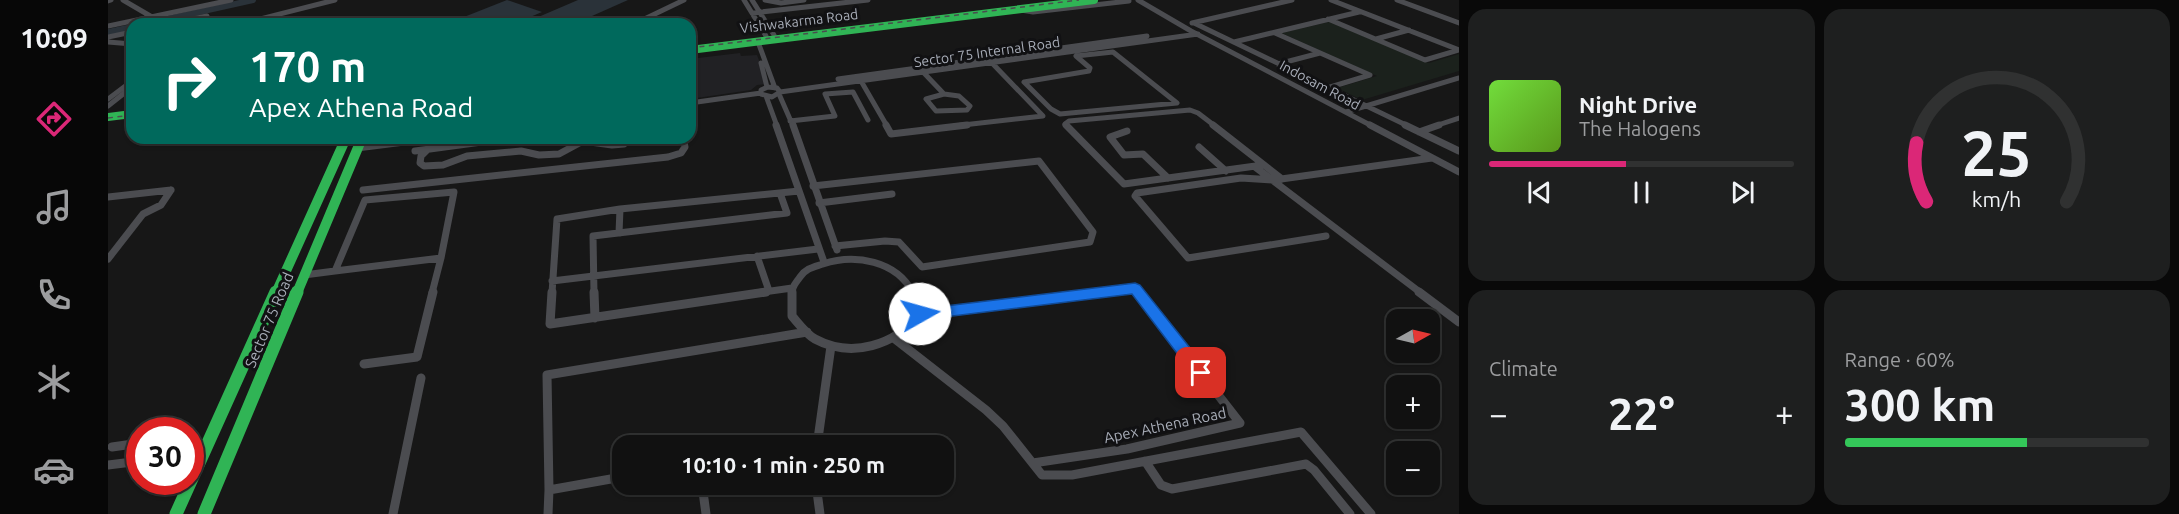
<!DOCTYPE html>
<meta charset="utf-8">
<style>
:root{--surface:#111;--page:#1e1f1f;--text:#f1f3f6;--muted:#9c9d9f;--line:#303131;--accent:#db2777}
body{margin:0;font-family:Ubuntu,sans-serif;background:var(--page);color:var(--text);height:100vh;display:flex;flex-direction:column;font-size:22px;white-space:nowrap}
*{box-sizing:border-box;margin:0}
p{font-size:20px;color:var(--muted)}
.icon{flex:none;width:33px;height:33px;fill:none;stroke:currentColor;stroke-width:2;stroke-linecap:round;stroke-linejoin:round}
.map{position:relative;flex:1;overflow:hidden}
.details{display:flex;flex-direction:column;gap:9px;padding:9px;background:#090909;width:720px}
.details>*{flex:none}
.hud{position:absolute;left:18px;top:18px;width:570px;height:126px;border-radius:18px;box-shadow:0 2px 4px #0004,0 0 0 2px var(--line);background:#00695c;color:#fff;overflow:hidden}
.needle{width:39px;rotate:82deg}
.fabs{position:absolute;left:1278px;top:309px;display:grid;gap:12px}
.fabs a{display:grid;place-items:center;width:54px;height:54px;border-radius:12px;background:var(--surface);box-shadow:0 2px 4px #0004,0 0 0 2px var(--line);font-size:30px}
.speed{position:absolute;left:18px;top:417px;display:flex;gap:12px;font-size:30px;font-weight:700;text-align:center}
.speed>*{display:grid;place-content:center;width:78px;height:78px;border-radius:50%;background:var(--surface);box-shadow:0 2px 4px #0004,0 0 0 2px var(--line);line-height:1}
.speed .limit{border:9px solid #d22;background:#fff;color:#111}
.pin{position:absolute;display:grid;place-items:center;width:51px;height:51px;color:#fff;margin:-26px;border-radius:12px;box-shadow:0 3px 9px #0006}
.me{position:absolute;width:66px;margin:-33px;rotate:83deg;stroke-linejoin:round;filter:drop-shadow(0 0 4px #0008)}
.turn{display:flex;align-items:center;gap:21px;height:126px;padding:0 24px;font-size:27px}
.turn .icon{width:78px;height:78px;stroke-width:2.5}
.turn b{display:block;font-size:42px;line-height:51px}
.big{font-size:45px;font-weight:700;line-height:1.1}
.details .widget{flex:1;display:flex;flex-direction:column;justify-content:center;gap:9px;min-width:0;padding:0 21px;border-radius:18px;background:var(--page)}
.details .dial{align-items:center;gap:0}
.dial svg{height:156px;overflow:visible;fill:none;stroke:var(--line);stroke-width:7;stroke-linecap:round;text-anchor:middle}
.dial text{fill:var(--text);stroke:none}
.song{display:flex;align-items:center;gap:18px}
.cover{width:72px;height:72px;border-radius:9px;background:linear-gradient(135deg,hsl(100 70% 55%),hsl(90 70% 35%))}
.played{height:6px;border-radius:3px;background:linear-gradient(90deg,var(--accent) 45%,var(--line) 45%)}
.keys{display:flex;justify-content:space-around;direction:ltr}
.heat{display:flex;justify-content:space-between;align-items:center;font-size:33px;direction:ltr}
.charge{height:9px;border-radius:4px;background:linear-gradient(90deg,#34c759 60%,var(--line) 0)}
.details .tiles{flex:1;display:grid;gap:9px;grid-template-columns:repeat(2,1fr)}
.trip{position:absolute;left:504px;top:435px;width:342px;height:60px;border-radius:18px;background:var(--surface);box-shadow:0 2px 4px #0004,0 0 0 2px var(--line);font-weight:700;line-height:60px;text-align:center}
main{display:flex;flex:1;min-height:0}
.menu{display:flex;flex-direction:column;width:108px;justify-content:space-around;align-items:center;background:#070707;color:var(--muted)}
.menu .icon{width:42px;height:42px}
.menu .selected{color:var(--accent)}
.menu b{font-size:27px;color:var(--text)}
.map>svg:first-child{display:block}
.built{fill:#212124}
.green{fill:#1b211c}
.water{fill:#2a3239}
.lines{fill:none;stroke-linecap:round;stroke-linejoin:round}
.canal{stroke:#2a3239;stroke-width:6}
.street-far2{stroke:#4b4c50;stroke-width:5}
.street-far1{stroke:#4b4c50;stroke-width:7}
.street{stroke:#4b4c50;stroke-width:9}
.fast-far2{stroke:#30b455;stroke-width:8}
.fast-far1{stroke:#30b455;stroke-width:10}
.fast{stroke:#30b455;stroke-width:13}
.rail{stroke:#4b4c4f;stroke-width:1.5;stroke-dasharray:5 4.5;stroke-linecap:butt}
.route{fill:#1a73e8;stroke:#114b97;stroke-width:1.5}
.labels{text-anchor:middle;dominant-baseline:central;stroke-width:6;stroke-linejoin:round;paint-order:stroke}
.far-street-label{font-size:14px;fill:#a8adb8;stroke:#111113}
.street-label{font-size:15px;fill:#a8adb8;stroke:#111113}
</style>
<main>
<nav class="menu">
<b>10:09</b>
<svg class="icon selected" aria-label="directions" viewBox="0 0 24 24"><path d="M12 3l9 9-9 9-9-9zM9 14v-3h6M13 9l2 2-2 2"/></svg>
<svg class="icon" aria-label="music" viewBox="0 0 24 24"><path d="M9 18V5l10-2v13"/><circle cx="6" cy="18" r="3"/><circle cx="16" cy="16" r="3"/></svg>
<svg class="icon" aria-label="phone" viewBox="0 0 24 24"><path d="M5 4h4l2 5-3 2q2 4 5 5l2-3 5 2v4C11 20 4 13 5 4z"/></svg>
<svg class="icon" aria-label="climate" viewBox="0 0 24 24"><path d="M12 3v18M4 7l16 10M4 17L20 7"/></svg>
<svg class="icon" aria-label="car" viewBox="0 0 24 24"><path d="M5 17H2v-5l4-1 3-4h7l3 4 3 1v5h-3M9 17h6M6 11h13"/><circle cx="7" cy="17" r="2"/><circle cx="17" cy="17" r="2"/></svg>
</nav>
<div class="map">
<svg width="1351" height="514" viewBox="0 0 1351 514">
<rect width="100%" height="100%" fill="#171717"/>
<!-- built -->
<path class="built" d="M632,53L633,56L649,55L660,84L649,85L643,90L582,99V59Z"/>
<!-- green -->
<path class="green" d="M1221,22L1321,63L1351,54V71L1254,100L1229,88L1269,76L1173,33Z"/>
<!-- water -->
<path class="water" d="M399,0L434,12C404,25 387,29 356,17Z
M470,0H520L466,24H414Z"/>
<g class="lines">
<!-- canal -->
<path class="canal" d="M37,24L145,0
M0,32L24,27"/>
<!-- street-far2 -->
<path class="street-far2" d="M15,0L44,17
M636,0L658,36
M644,0L666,35
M657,0L673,3L696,0
M1030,0L1083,31L1264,126
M1223,0L1351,50
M1289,0L1351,23
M0,1L3,0
M913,10L925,12L1021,1
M644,13L760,0
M1220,19L1317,60L1351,50
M1084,23L1184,0
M1086,23L1300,126
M61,24L99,16
M132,24L227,0
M526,24L576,0
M0,26L123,0
M1167,33L1262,75
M0,37L24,32
M1268,39L1301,30
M0,42L24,44
M650,42L667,88
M1126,42L1251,12
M1005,52L1069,103L952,114L943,109L916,82L981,71L982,68L968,56Z
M653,63L659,87
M1170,64L1212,53
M816,73L836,94
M730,79L1039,36
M753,81L779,126
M660,87L669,88L672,92L664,97L653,94V90Z
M1219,88L1262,75
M672,92L1090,34
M671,94L685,126
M836,94L851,96L862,106L859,110L828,111L818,99Z
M658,96L669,126
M0,99L24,81
M582,103L653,93
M0,106L24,87
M1238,112L1351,78
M682,121L727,116L717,94L745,92L760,120
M846,126L935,116L884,63
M959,126L957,124L961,121L1082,110L1090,113L1107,126
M1327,126L1351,118"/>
<!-- street-far1 -->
<path class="street-far1" d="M668,125L716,262
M685,125L729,250
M778,125L783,134L859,125
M958,125L1016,184L1155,165
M1105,125L1174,179
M1262,125L1351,172
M1297,125L1351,151
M1019,131L1002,137L1016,155L1035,154L1060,178
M1311,132L1331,125
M1091,147L1118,171
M249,148L328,138
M319,150L313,156L312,163L316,166L335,165L359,156L413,151L431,155L451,154L475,141L504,145L516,144L517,138
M307,151L404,138
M1147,167L1313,293
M705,186L931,161L985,232L982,242L814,267L791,242L777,241L727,246
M255,190L560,157L573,153L577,147L575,138
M346,192L333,258L227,271L257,200Z
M0,197L63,190
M711,203L784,194
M511,233L512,209
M1218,236L1080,258L1027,196L1029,193L1133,178L1166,180L1324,158
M649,256L661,291
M0,259L35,214L53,205L63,190
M196,275L227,271
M444,281L710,249
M324,293L333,258
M444,293L449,219L512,209L691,191
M486,293L485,236L679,213L672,193
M648,293L684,288
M684,293C684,286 688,283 692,277C698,268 706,267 715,264C747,253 789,261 805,293
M983,293L1027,288L1031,293"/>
<!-- street -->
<path class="street" d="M444,292L442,324L658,292
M486,292L487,318
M684,292V316C691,324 698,334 707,339C744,359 787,345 812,314L805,292
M1311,292L1351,322
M812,314L995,292
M787,339L878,410L895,426L934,475H964L1193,432L1263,514
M256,364L309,357L325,292
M709,446L723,346
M4,447L25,444L32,440
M82,454L96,452
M1037,461L1053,485L1064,489L1198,464L1206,470L1242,514
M925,463L1019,449L1132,423L1030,292
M0,465L32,461
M514,477L441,490L439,375L699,332
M594,484L598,514
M708,484L712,514
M285,514L313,378
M440,514L441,490"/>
<!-- fast-far2 -->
<path class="fast-far2" d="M582,50L986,0
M0,117L24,114"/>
<!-- fast-far1 -->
<path class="fast-far1" d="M168,293L238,138
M189,293L254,138"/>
<!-- fast -->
<path class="fast" d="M68,514L168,292
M96,514L189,292"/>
<!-- rail -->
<path class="rail" d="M582,48L971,0
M0,118L24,115"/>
</g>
<!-- route -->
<path class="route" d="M1027,283L1032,285L1098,368L1101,373L1098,377L1093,379L1087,377L1024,294L812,320L805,314L812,309Z"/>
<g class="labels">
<!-- far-street labels -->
<g class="far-street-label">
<text transform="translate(691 21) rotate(-7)">Vishwakarma Road</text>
<text transform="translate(879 52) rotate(-8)">Sector 75 Internal Road</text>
<text transform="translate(1212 85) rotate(28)">Indosam Road</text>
</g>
<!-- street labels -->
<g class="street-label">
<text transform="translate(161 320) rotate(-67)">Sector 75 Road</text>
<text transform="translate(1057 425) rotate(-12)">Apex Athena Road</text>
</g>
</g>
</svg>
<div class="fabs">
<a><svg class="needle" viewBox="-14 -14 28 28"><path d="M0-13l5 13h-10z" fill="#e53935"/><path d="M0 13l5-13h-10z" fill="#9c9d9f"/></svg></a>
<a>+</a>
<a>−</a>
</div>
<div class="speed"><div class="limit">30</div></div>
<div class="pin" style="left:1093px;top:373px;background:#d93025"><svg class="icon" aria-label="arrive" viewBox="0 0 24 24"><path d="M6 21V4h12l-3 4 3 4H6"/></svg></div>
<svg class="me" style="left:812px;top:314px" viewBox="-20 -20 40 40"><circle r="19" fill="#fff"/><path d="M0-13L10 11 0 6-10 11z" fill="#1a73e8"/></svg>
<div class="trip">10:10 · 1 min · 250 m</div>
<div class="hud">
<div class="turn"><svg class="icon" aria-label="right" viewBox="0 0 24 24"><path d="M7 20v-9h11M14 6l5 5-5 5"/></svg><div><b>170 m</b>Apex Athena Road</div></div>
</div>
</div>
<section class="details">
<div class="tiles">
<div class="widget">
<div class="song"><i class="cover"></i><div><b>Night Drive</b><p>The Halogens</p></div></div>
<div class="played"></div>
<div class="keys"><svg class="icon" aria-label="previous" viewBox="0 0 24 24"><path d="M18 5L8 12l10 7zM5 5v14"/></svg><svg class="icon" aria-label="pause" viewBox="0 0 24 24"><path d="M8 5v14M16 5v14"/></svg><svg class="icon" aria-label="next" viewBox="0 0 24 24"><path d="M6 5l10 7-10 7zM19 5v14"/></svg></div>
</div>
<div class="widget dial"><svg viewBox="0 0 100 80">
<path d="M14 69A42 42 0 1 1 86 69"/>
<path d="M14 69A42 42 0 0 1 9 39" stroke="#db2777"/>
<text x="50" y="56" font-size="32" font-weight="700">25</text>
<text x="50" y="72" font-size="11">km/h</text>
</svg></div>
<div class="widget"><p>Climate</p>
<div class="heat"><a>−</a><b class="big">22°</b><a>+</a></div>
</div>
<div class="widget"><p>Range · 60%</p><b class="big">300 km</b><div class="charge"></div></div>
</div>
</section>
</main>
